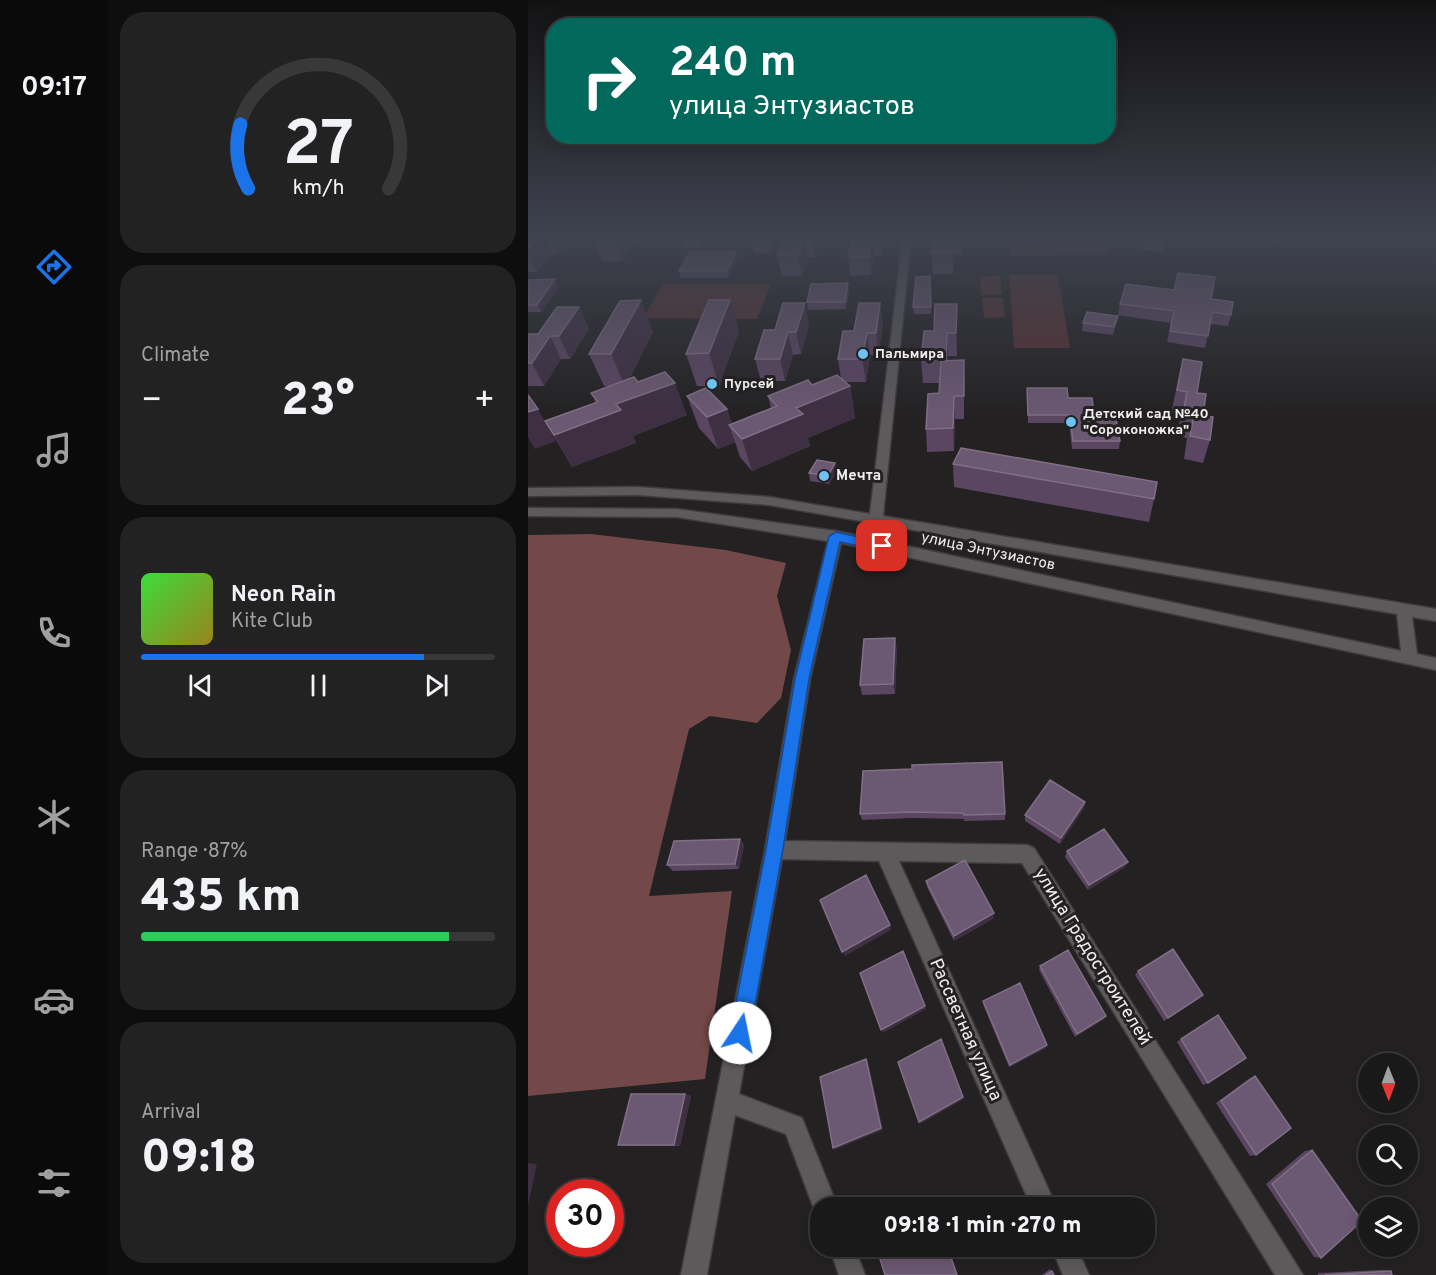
<!DOCTYPE html>
<meta charset="utf-8">
<style>
:root{--surface:#1a191a;--page:#232223;--text:#f1f3f6;--muted:#9fa0a2;--line:#383839;--accent:#1a73e8}
body{margin:0;font-family:Overpass,sans-serif;background:var(--page);color:var(--text);height:100vh;display:flex;flex-direction:column;font-size:22px;white-space:nowrap}
*{box-sizing:border-box;margin:0}
p{font-size:20px;color:var(--muted)}
.icon{flex:none;width:33px;height:33px;fill:none;stroke:currentColor;stroke-width:2;stroke-linecap:round;stroke-linejoin:round}
.map{position:relative;flex:1;overflow:hidden}
.side{display:flex;flex-direction:column;gap:12px;padding:12px;background:#0e0e0e;width:420px}
.side>*{flex:none}
.hud{position:absolute;left:18px;top:18px;width:570px;height:126px;border-radius:24px;box-shadow:0 3px 15px #0003,0 0 0 2px var(--line);background:#00695c;color:#fff;overflow:hidden}
.needle{width:39px;rotate:179deg}
.fabs{position:absolute;left:830px;top:1053px;display:grid;gap:12px}
.fabs a{display:grid;place-items:center;width:60px;height:60px;border-radius:50%;background:var(--surface);box-shadow:0 3px 15px #0003,0 0 0 2px var(--line);font-size:30px}
.speed{position:absolute;left:18px;top:1179px;display:flex;gap:12px;font-size:30px;font-weight:700;text-align:center}
.speed>*{display:grid;place-content:center;width:78px;height:78px;border-radius:50%;background:var(--surface);box-shadow:0 3px 15px #0003,0 0 0 2px var(--line);line-height:1}
.speed .limit{border:9px solid #d22;background:#fff;color:#111}
.pin{position:absolute;display:grid;place-items:center;width:51px;height:51px;color:#fff;margin:-26px;border-radius:12px;box-shadow:0 3px 9px #0006}
.me{position:absolute;width:66px;margin:-33px;rotate:11deg;stroke-linejoin:round;filter:drop-shadow(0 0 4px #0008)}
.turn{display:flex;align-items:center;gap:21px;height:126px;padding:0 24px;font-size:27px}
.turn .icon{width:78px;height:78px;stroke-width:2.5}
.turn b{display:block;font-size:42px;line-height:51px}
.big{font-size:45px;font-weight:800;line-height:1.1}
.side .tile{flex:1;display:flex;flex-direction:column;justify-content:center;gap:9px;min-width:0;padding:0 21px;border-radius:24px;background:var(--page)}
.side .dial{align-items:center;gap:0}
.dial svg{height:156px;overflow:visible;fill:none;stroke:var(--line);stroke-width:7;stroke-linecap:round;text-anchor:middle}
.dial text{fill:var(--text);stroke:none}
.song{display:flex;align-items:center;gap:18px}
.cover{width:72px;height:72px;border-radius:9px;background:linear-gradient(135deg,hsl(120 70% 55%),hsl(50 70% 35%))}
.played{height:6px;border-radius:3px;background:linear-gradient(90deg,var(--accent) 80%,var(--line) 80%)}
.keys{display:flex;justify-content:space-around;direction:ltr}
.heat{display:flex;justify-content:space-between;align-items:center;font-size:33px;direction:ltr}
.charge{height:9px;border-radius:4px;background:linear-gradient(90deg,#34c759 87%,var(--line) 0)}
.trip{position:absolute;left:282px;top:1197px;width:345px;height:60px;border-radius:24px;background:var(--surface);box-shadow:0 3px 15px #0003,0 0 0 2px var(--line);font-weight:800;line-height:60px;text-align:center}
main{display:flex;flex:1;min-height:0}
.dock{display:flex;flex-direction:column;width:108px;justify-content:space-around;align-items:center;background:#0a0a0a;color:var(--muted)}
.dock .icon{width:42px;height:42px}
.dock .current{color:var(--accent)}
.dock b{font-size:27px;color:var(--text)}
.map>svg:first-child{display:block}
.green{fill:#543031}
.forest{fill:#734848}
.lines{fill:none;stroke-linecap:round;stroke-linejoin:round}
.minor-casing{stroke:#3e3c3e;stroke-width:3}
.minor{fill:#5d5a5c;fill-rule:evenodd}
.wall{fill:#5b4662}
.shaded-wall{fill:#3e2f42}
.building{fill:#6b5872;stroke:#806f85;stroke-width:1.5}
.route{fill:#1a73e8;stroke:#114b97;stroke-width:1.5}
.poi-dot{fill:#6ec2f3;stroke:#232122;stroke-width:2}
.labels{text-anchor:middle;dominant-baseline:central;stroke-width:6;stroke-linejoin:round;paint-order:stroke}
.far-poi-label{font-size:14px;font-weight:bold;fill:#efedee;stroke:#232122;text-anchor:start}
.poi-label{font-size:15px;font-weight:bold;fill:#efedee;stroke:#232122;text-anchor:start}
.street-label{font-size:15px;fill:#efedee;stroke:#232122}
.near-street-label{font-size:18px;fill:#efedee;stroke:#232122}
</style>
<main>
<nav class="dock">
<b>09:17</b>
<svg class="icon current" aria-label="directions" viewBox="0 0 24 24"><path d="M12 3l9 9-9 9-9-9zM9 14v-3h6M13 9l2 2-2 2"/></svg>
<svg class="icon" aria-label="music" viewBox="0 0 24 24"><path d="M9 18V5l10-2v13"/><circle cx="6" cy="18" r="3"/><circle cx="16" cy="16" r="3"/></svg>
<svg class="icon" aria-label="phone" viewBox="0 0 24 24"><path d="M5 4h4l2 5-3 2q2 4 5 5l2-3 5 2v4C11 20 4 13 5 4z"/></svg>
<svg class="icon" aria-label="climate" viewBox="0 0 24 24"><path d="M12 3v18M4 7l16 10M4 17L20 7"/></svg>
<svg class="icon" aria-label="car" viewBox="0 0 24 24"><path d="M5 17H2v-5l4-1 3-4h7l3 4 3 1v5h-3M9 17h6M6 11h13"/><circle cx="7" cy="17" r="2"/><circle cx="17" cy="17" r="2"/></svg>
<svg class="icon" aria-label="filters" viewBox="0 0 24 24"><path d="M4 7h16M4 17h16"/><circle cx="9" cy="7" r="2"/><circle cx="15" cy="17" r="2"/></svg>
</nav>
<section class="side">
<div class="tile dial"><svg viewBox="0 0 100 80">
<path d="M14 69A42 42 0 1 1 86 69"/>
<path d="M14 69A42 42 0 0 1 10 36" stroke="#1a73e8"/>
<text x="50" y="56" font-size="32" font-weight="700">27</text>
<text x="50" y="72" font-size="11">km/h</text>
</svg></div>
<div class="tile"><p>Climate</p>
<div class="heat"><a>−</a><b class="big">23°</b><a>+</a></div>
</div>
<div class="tile">
<div class="song"><i class="cover"></i><div><b>Neon Rain</b><p>Kite Club</p></div></div>
<div class="played"></div>
<div class="keys"><svg class="icon" aria-label="previous" viewBox="0 0 24 24"><path d="M18 5L8 12l10 7zM5 5v14"/></svg><svg class="icon" aria-label="pause" viewBox="0 0 24 24"><path d="M8 5v14M16 5v14"/></svg><svg class="icon" aria-label="next" viewBox="0 0 24 24"><path d="M6 5l10 7-10 7zM19 5v14"/></svg></div>
</div>
<div class="tile"><p>Range · 87%</p><b class="big">435 km</b><div class="charge"></div></div>
<div class="tile"><p>Arrival</p><b class="big">09:18</b></div>
</section>
<div class="map">
<svg width="908" height="1275" viewBox="0 0 908 1275">
<rect width="100%" height="100%" fill="#232122"/>
<!-- green -->
<path class="green" d="M481,237H576L581,254L483,256Z
M481,275H530L542,348H486Z
M472,276L474,294L453,295L452,277Z
M135,284H243L229,319L115,318Z
M454,298H475L477,317L456,318Z"/>
<!-- forest -->
<path class="forest" d="M63,534L198,550L258,563L249,596L263,650L253,698L229,723L182,716L161,729L121,896L204,891L177,1079L0,1096V535Z"/>
<g class="lines">
<defs>
<path id="minor" d="M375,237H383L355,516L908,609V621L884,617L889,654L908,658V670L313,543L282,679L257,841L499,845L506,848L775,1275H747L494,863L371,861L529,1208H504L351,861L254,859L211,1094L274,1118L310,1208H292V1218L289,1217L258,1134L207,1115L179,1275H153L237,850L266,679L300,541L149,517L0,516V508L149,509L308,531L873,651L869,614L241,505L110,495L0,496V488L110,487L241,497L342,514Z
M301,1246H326L337,1275H311Z
M523,1246H548L561,1275H535Z"/>
</defs>
<!-- minor casing -->
<use href="#minor" class="minor-casing"/>
<!-- minor -->
<use href="#minor" class="minor"/>
</g>
<!-- wall -->
<path class="wall" d="M0,237H44L31,254H24L9,272H0Z
M67,237H116L112,242L105,243L94,261H74L65,239Z
M151,237H180L174,248H155Z
M222,237H251L245,253H226Z
M256,237H293L287,257H280L274,276H254L249,255Z
M324,237H357L353,256H346L343,275L323,276L320,257Z
M405,237H433V255H426L425,274H405L404,253Z
M611,237H638L634,252L614,250L616,238Z
M717,237H753L751,242L717,238Z
M210,258L201,278H153L151,271Z
M402,276L403,314H386L385,307Z
M27,279L31,287L13,312H0V280Z
M321,291L318,309L280,310L279,302Z
M683,299L703,315L700,326L682,324L677,348L639,342L643,323L590,315L592,304Z
M352,303L355,325L350,355H342L338,382H317L322,386L327,418L280,438L282,446L224,471L212,457L207,442L190,449L171,428L159,396L199,409L204,424L243,408L240,396L313,378L310,359L326,331Z
M429,304V356H420V361L436,360V419H427L426,451L399,452L398,429L411,393L412,383H395L393,360Z
M51,307L61,329L42,359H33L16,386H0V334H10Z
M590,316L585,335L554,331L555,323Z
M281,325L273,354L265,355L257,381H233L227,359L247,330Z
M211,331L191,386H169L158,354Z
M125,332L101,379L110,382L159,415L105,436L108,443L44,467L17,421L68,403L63,393L81,386H76L61,354Z
M655,359L669,393L682,440L675,463L656,459L659,438L649,436L653,414L643,413Z
M499,388L540,398L566,413L592,441L591,449H544L541,423H500Z
M307,463L309,471L301,484L282,481L281,473Z
M425,464L626,499L621,522L426,487Z
M369,649L367,694L334,695L332,685Z
M335,771L477,814V820L436,821V819L383,818L334,820L332,814Z
M557,802L556,808L532,844L497,821V815Z
M212,839L216,845L211,869L145,871L139,865Z
M539,851L597,867L560,890L537,857Z
M398,881L466,918L426,941L399,887Z
M512,966L578,1016L576,1019L547,1037L511,970Z
M610,971L675,995L636,1021L607,975Z
M455,1001L519,1045L518,1048L481,1067L455,1004Z
M653,1039L680,1083L675,1085L649,1042Z
M727,1076L728,1155L722,1156L688,1103L722,1078Z
M157,1094L163,1096L152,1146H97L90,1145Z
M784,1150L793,1258L786,1257L738,1184L777,1151Z
M522,1269L526,1275H514Z
M853,1270L863,1271L864,1275H790V1273Z"/>
<!-- shaded-wall -->
<path class="shaded-wall" d="M11,237H16L24,254L9,272L0,253V250Z
M24,237H44L31,254Z
M87,237H103L105,243L94,261L85,239Z
M110,237H116L112,242Z
M171,237H180L174,248Z
M241,237H251L245,253Z
M276,237L280,257L274,276L270,255Z
M284,237H293L287,257Z
M352,237H357L353,256L351,238Z
M425,237L426,255L425,274L424,253Z
M636,237H638L634,252Z
M344,238L346,256L343,275L341,257Z
M208,251L210,258L201,278L199,271Z
M27,279L31,287L13,312L9,305Z
M320,283L321,291L318,309L317,302Z
M113,300L125,332L97,386L83,354Z
M202,300L211,331L191,386L181,353Z
M277,303L281,325L273,354L268,332Z
M352,303L355,325L350,355L348,333Z
M429,304V356L428,333Z
M51,307L61,329L42,359L31,336Z
M260,332L265,355L257,381L252,359Z
M339,333L342,355L338,382L334,359Z
M419,333L420,356L419,383L418,360Z
M22,336L33,359L16,386L4,363Z
M147,383L159,415L105,436L108,443L44,467L26,435L88,404Z
M322,386L327,418L280,438L282,446L224,471L214,439L268,408Z
M426,396L427,419L426,451L425,428Z
M10,409L28,441L7,449L0,437V412Z
M199,409L205,429L201,425L207,442L190,449L179,417Z
M307,463L309,471L301,484L300,476Z
M367,638L369,649L367,694L365,684Z
M557,802L556,808L532,844L533,838Z
M212,839L216,845L211,869L207,864Z
M600,862L597,867L560,890L561,885Z
M466,913V918L426,941V936Z
M362,925L363,930L317,956L314,952Z
M397,1006L398,1009L355,1033L353,1030Z
M578,1016L576,1019L547,1037L549,1034Z
M519,1045L518,1048L481,1067L482,1065Z
M338,1059L340,1061L355,1130L308,1149L305,1148Z
M157,1094L163,1096L152,1146L146,1145Z
M435,1097L436,1099L392,1124L391,1122Z
M0,1163L9,1164L0,1206Z
M419,1246H420L430,1275H429Z"/>
<!-- building -->
<path class="building" d="M0,237H11L0,250Z
M67,237H87L85,239H65Z
M256,237H276L270,255H249Z
M324,237H352L351,238H344L341,257H320Z
M405,237H425L424,253H404Z
M162,251H208L199,271H151Z
M650,273L687,277L683,299L705,302L703,315L684,312L680,336L642,331L646,311L592,304L598,284L646,290Z
M402,276L403,307H385L388,277Z
M27,279L9,305H0V280Z
M320,283L317,302H279L283,284Z
M113,300L83,354H61L92,301Z
M181,300H202L181,353L158,354Z
M255,303H277L268,332H260L252,359H227L236,330H247Z
M331,303H352L348,333H339L334,359H310L315,331H326Z
M407,304H429L428,333H419L418,360H393L396,331H406Z
M29,307H51L31,336H22L4,363H0V334H10Z
M559,312L590,316L586,327L555,323Z
M655,359L674,362L669,393L678,394L675,416L685,417L682,440L662,436L666,415L655,413L659,392L649,390Z
M436,360V396H426L425,428L398,429L400,394L411,393L413,361Z
M137,372L147,383L88,404L93,410L26,435L17,421L70,402L63,393L106,377L110,382Z
M309,375L322,386L268,408L275,414L214,439L201,425L249,406L240,396L280,380L284,385Z
M178,388L199,409L179,417L159,396Z
M499,388H539L540,398H564L566,413H587L592,441H545L542,415H500Z
M0,395L10,409L0,412Z
M433,448L629,482L626,499L425,464Z
M289,460L307,463L300,476L281,473Z
M367,638L365,684L332,685L336,639Z
M474,762L477,814L436,815L435,813L382,812L332,814L335,771L384,769V765Z
M522,780L557,802L533,838L497,815Z
M576,829L600,862L561,885L539,851Z
M212,839L207,864L139,865L146,841Z
M437,860L466,913L426,936L398,881Z
M338,875L362,925L314,952L292,900Z
M645,949L675,995L640,1018L610,971Z
M540,950L578,1016L549,1034L512,966Z
M375,951L397,1006L353,1030L332,973Z
M492,983L519,1045L482,1065L455,1001Z
M690,1015L718,1058L680,1083L653,1039Z
M413,1039L435,1097L391,1122L370,1062Z
M338,1059L353,1128L305,1148L292,1077Z
M727,1076L763,1128L728,1155L693,1101Z
M103,1094H157L146,1145H90Z
M784,1150L834,1221L793,1258L744,1184Z
M348,1246H419L429,1275H357Z
M524,1271L526,1275H518Z
M863,1271L864,1275H797Z"/>
<!-- sky -->
<linearGradient id="sky" x2="0" y2="1"><stop stop-color="#131213"/><stop offset="0.57" stop-color="#3f434f"/><stop offset="1" stop-color="#3f434f" stop-opacity="0"/></linearGradient>
<rect width="908" height="416" fill="url(#sky)"/>
<!-- route -->
<path class="route" d="M308,532L354,542L360,546L354,551L312,542L281,679L255,849L222,1033L219,1040L212,1043L205,1040L202,1033L238,849L267,679L301,536Z"/>
<!-- markers -->
<g class="poi-dot">
<circle cx="335" cy="354" r="6"/>
<circle cx="184" cy="384" r="6"/>
<circle cx="543" cy="422" r="6"/>
<circle cx="296" cy="476" r="6"/>
</g>
<g class="labels">
<!-- far-poi labels -->
<g class="far-poi-label">
<text x="347" y="354">Пальмира</text>
<text x="196" y="384">Пурсей</text>
<text x="555" y="414">Детский сад №40<tspan x="555" dy="16">"Сороконожка"</tspan></text>
</g>
<!-- poi labels -->
<g class="poi-label">
<text x="308" y="476">Мечта</text>
</g>
<!-- street labels -->
<g class="street-label">
<text transform="translate(460 552) rotate(12)">улица Энтузиастов</text>
</g>
<!-- near-street labels -->
<g class="near-street-label">
<text transform="translate(564 957) rotate(58)">улица Градостроителей</text>
<text transform="translate(437 1030) rotate(66)">Рассветная улица</text>
</g>
</g>
</svg>
<div class="fabs">
<a><svg class="needle" viewBox="-14 -14 28 28"><path d="M0-13l5 13h-10z" fill="#e53935"/><path d="M0 13l5-13h-10z" fill="#9fa0a2"/></svg></a>
<a><svg class="icon" aria-label="search" viewBox="0 0 24 24"><circle cx="10" cy="10" r="6"/><path d="M15 15l6 6"/></svg></a>
<a><svg class="icon" aria-label="layers" viewBox="0 0 24 24"><path d="M12 4l9 5-9 5-9-5zM3 14l9 5 9-5"/></svg></a>
</div>
<div class="speed"><div class="limit">30</div></div>
<div class="pin" style="left:354px;top:546px;background:#d93025"><svg class="icon" aria-label="arrive" viewBox="0 0 24 24"><path d="M6 21V4h12l-3 4 3 4H6"/></svg></div>
<svg class="me" style="left:212px;top:1033px" viewBox="-20 -20 40 40"><circle r="19" fill="#fff"/><path d="M0-13L10 11 0 6-10 11z" fill="#1a73e8"/></svg>
<div class="trip">09:18 · 1 min · 270 m</div>
<div class="hud">
<div class="turn"><svg class="icon" aria-label="right" viewBox="0 0 24 24"><path d="M7 20v-9h11M14 6l5 5-5 5"/></svg><div><b>240 m</b>улица Энтузиастов</div></div>
</div>
</div>
</main>
